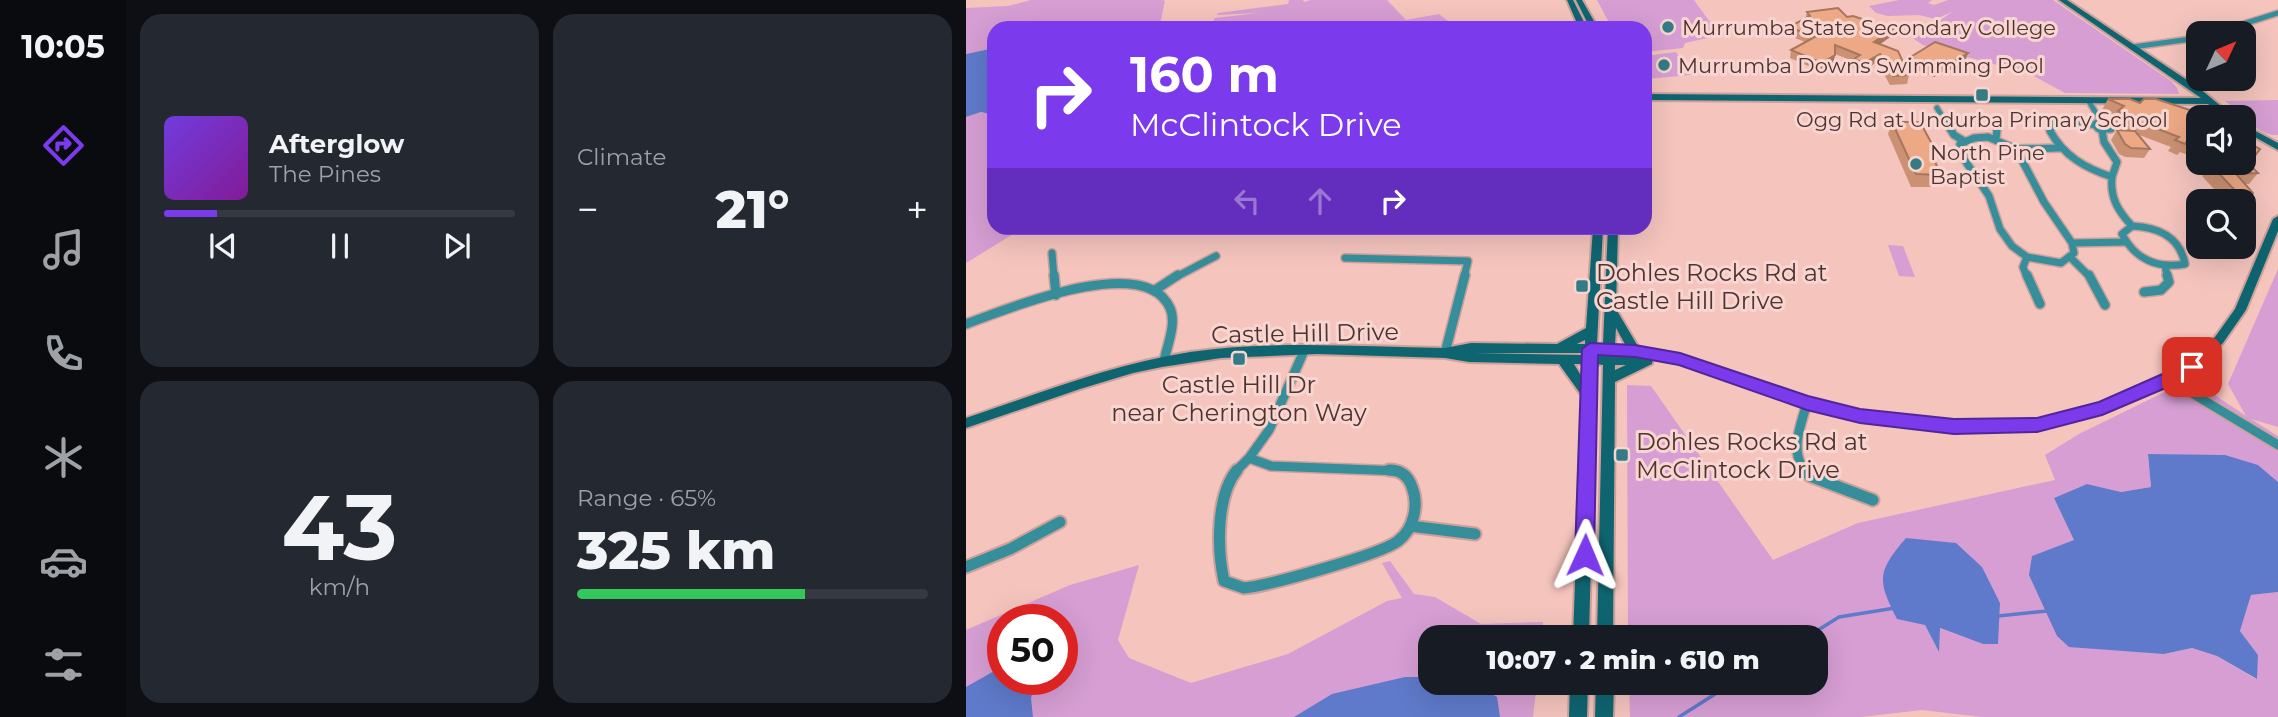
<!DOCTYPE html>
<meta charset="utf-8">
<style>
:root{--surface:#171b24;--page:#242831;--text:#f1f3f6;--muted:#9ea1a6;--line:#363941;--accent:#7c3aed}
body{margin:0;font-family:Montserrat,sans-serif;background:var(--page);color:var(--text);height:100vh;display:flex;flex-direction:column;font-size:26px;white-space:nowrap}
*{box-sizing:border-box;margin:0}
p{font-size:23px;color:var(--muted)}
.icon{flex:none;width:38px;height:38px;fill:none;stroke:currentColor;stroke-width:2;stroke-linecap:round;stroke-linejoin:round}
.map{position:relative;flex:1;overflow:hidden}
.details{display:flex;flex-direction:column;gap:14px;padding:14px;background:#0d0f14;width:840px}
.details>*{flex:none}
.banner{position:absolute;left:21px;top:21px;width:665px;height:214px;border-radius:21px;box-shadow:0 7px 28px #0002;background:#7c3aed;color:#fff;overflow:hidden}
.needle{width:46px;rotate:46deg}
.controls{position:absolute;left:1220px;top:21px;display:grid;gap:14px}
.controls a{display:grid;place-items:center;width:70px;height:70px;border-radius:14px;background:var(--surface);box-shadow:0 7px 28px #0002;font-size:35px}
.speed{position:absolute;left:21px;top:604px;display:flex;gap:14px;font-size:35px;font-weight:700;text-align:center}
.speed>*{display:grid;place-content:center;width:91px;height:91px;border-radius:50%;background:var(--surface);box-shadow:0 7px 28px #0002;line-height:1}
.speed .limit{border:10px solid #d22;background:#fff;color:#111}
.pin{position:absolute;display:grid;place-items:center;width:60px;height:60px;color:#fff;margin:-30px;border-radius:14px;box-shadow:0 4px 10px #0006}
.me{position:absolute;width:77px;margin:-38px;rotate:1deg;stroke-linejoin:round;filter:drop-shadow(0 0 5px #0008)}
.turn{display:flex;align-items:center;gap:24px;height:147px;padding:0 28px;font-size:32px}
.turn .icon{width:91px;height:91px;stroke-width:2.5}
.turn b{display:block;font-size:49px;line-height:60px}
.lanes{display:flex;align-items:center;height:66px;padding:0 28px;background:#0003;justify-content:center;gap:35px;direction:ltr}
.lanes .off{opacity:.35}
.big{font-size:52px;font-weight:800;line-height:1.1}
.details .card{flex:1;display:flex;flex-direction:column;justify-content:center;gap:10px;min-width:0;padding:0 24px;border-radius:21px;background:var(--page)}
.details .dial{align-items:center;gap:0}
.dial b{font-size:91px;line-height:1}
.song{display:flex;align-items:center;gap:21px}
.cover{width:84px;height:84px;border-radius:10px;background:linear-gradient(135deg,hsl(260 70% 55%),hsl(290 70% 35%))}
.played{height:7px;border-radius:4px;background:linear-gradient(90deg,var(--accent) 15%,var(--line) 15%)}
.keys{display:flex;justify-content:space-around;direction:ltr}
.heat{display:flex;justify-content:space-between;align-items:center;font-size:38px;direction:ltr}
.charge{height:10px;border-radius:5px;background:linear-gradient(90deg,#34c759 65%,var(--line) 0)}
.details .tiles{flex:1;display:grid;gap:14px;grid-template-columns:repeat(2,1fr)}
.trip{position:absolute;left:452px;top:625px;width:410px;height:70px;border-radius:21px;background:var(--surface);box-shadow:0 7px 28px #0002;font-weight:800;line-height:70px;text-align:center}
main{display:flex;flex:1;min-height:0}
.tabs{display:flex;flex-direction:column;width:126px;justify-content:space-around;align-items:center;background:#090b0e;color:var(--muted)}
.tabs .icon{width:49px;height:49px}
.tabs .current{color:var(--accent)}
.tabs b{font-size:32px;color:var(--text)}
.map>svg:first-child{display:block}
.green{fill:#d69ed3;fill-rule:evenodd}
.water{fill:#5f7aca}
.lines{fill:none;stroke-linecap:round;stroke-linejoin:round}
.stream{stroke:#5f7aca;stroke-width:3.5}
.street-far3-casing{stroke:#cda19b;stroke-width:8}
.street-far2-casing{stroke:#cda19b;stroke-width:10}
.street-far1-casing{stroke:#cda19b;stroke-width:12}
.street-casing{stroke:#cda19b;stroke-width:15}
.secondary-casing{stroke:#cda19b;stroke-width:4}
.street-far3{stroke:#368e9a;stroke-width:5}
.street-far2{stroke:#368e9a;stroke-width:7}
.street-far1{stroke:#368e9a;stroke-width:9}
.street{stroke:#368e9a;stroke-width:11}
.secondary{fill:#0e6570;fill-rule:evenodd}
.wall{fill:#cc9173}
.shaded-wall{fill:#a6765e}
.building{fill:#eda986;stroke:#a6765e;stroke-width:2}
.route{fill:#7c3aed;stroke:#51269a;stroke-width:2}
.poi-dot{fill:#347b85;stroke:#f7d6d1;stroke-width:2.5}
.labels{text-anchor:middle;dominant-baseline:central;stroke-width:6;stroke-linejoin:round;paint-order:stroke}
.far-poi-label{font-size:21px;fill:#52322e;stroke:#f7d6d1;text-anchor:start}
.poi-label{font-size:24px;fill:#52322e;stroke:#f7d6d1;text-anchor:start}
.street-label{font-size:24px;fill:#52322e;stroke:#f7d6d1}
</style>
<main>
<nav class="tabs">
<b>10:05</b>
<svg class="icon current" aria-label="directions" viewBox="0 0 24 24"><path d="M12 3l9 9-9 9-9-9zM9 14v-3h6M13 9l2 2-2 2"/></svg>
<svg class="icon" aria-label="music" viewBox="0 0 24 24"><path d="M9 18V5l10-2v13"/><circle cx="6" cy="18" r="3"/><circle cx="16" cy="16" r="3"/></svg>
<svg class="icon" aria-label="phone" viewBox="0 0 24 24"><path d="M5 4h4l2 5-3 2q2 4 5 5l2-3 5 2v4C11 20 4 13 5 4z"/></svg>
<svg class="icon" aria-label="climate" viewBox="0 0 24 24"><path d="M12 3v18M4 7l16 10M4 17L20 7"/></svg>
<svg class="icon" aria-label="car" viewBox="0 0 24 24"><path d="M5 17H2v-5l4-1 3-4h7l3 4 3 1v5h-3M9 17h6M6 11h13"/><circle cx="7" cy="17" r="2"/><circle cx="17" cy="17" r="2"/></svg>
<svg class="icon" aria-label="filters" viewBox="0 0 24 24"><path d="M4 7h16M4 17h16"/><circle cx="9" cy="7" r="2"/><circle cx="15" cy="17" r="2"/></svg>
</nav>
<section class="details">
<div class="tiles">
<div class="card">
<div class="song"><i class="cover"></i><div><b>Afterglow</b><p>The Pines</p></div></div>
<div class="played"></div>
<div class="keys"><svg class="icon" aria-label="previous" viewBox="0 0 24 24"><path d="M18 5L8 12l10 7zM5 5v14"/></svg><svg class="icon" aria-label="pause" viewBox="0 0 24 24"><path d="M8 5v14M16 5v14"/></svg><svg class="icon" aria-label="next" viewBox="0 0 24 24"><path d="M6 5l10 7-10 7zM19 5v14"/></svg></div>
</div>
<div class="card"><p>Climate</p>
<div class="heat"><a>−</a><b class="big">21°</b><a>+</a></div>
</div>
<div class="card dial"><b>43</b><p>km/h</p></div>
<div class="card"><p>Range · 65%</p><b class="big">325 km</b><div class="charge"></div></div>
</div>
</section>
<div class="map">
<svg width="1312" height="717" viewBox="0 0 1312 717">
<rect width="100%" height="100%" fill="#f4c4bd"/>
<!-- green -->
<path class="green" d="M65,0H196L199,1L194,24L199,26L237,25L238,28H28V48L0,54V8L42,6Z
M323,0H337L338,2L345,0H421L440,20L473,14L491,28H243L249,18L292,13L251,15L252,13L322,4Z
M631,0H728L751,32L750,36L719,43L717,48L679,52V28H646Z
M933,0H966L962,3L968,5L982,0H1087L1205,81L1211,88L1213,94L1099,93L1064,74L957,45L948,39L986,12L969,19L953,15L922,16L910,13L903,6Z
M710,52L724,75L680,79L679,56Z
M1312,100V135C1291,137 1275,112 1259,101Z
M15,112L28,115V228H57L0,263V117Z
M922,245L937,246L949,277L933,276Z
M1312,269V427L1285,419L1312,436V482L1292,465L1182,454L1185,487L1155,492L1121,484L1088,498L1109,540L1066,556L1198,654L1226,648L1251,656L1290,679L1292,655L1274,631L1285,595L1312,592V717H1016L956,710L895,717H664L663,683L849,682V637H662L661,385L685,386L807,560L892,523L1089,480L1079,455L1113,434L1225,379L1280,416L1262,384ZM1033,603L1017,644L973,628L972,650L959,625Z
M424,561L448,594L469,597L515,624L577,622L575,637H464V682L571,683L567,717H0V630L104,585L173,565L152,640L163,658L225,683L322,654L421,601L436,598L416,563ZM37,620H96V679H37Z"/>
<!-- water -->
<path class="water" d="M28,48V115L15,112L0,117V54Z
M1182,454L1259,455L1292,465L1312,482V592L1285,595L1274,631L1292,655L1291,679L1251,656L1226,648L1198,654L1103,647L1091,636L1063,575L1066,556L1108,540L1088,498L1121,484L1155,492L1185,487Z
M940,538L990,543L1016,567L1034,603L1032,644H1017L974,628L973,652L959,625L931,619C911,580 911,572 940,538Z
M37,666V679H70L65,698L67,717H0V687Z
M439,677H464V682L509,683L531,697L534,717H328L366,694Z"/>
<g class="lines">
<!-- stream -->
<path class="stream" d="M1032,616L1081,611
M841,637L873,617L929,608
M713,717L768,682"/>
<defs>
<path id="street-far3" d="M1249,33L1312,13
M1167,47L1232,38
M1122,100L1136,123
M971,108L980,123
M1032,119V123
M1088,123L1107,120L1119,123"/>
<path id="street-far2" d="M979,121L988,135L998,141
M1099,121L1088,122L1084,131C1098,156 1119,168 1146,177L1151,162L1138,142L1136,130
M1111,121L1130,125
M1131,123L1140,124L1145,129H1133L1129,125Z
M1022,137L1050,149L1078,202L1106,243L1108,253L1095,263L1061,257L1046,246L1034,229L1023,196L998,159L994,144L1008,138Z
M1030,139L1032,121
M1050,149L1093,148
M1146,177C1144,198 1152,211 1166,226
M1166,226C1192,227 1214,237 1219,264C1191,269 1169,259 1156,234Z
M1106,243L1159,242
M86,253L88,277
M1061,257L1057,267L1061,277
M1104,257L1124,277
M379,258L502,261L498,277
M1199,267L1202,277
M210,277L250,256"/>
<path id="street-far1" d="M88,275L90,295
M1061,275L1074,304
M1123,275L1139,305
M189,290L212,275
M1178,292L1195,290L1203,282L1201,275
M0,324C41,309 179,251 204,308C211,323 201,346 198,361
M479,353L499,275
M1204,380L1312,445
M283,458L305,466L434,471
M283,458L303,430L338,351
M270,471L283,458
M839,471C823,451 835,425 841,403"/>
<path id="street" d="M271,470C250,496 251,549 258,581L278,588C301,586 416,554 432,541C448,529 453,505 446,487C442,475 434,470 423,470
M838,470L844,476L907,500
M444,526L509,534
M0,567L44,549L94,522"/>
<path id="secondary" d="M601,0H607L621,28H613Z
M610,0H616L632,28H624Z
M1093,0H1101L1233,88L1268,117H1259L1242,104L679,100V94L1235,98Z
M1278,125L1312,143V150L1278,131Z
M1312,216V231L1280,310L1257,343L1230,370L1208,383L1141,412L1071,430L988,432L894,421L841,408L713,363L687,359L686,364L649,382L647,637H631L637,365L630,364L623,637H607L616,396L593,364L503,362L479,358L351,354L255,358L196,367L167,373L114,389L0,428V418C74,393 147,364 224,352C309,340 394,347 479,348L505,343L591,344L620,328L627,228H637L631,344H637L642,228H652L650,309L673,348L714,354L842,398L894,411L988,422L1071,420L1134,403L1200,377L1222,364L1249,337L1269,309L1307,219ZM650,328L660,346L649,345ZM619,340V344H611ZM509,353H618V355ZM608,364H618L617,379ZM649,365H660L649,370Z
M604,682H622L621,717H603Z
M630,682H648L647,717H629Z"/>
</defs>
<!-- street-far3 casing -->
<use href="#street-far3" class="street-far3-casing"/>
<!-- street-far2 casing -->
<use href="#street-far2" class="street-far2-casing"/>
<!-- street-far1 casing -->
<use href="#street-far1" class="street-far1-casing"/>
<!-- street casing -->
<use href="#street" class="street-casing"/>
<!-- secondary casing -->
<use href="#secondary" class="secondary-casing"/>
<!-- street-far3 -->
<use href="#street-far3" class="street-far3"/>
<!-- street-far2 -->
<use href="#street-far2" class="street-far2"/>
<!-- street-far1 -->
<use href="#street-far1" class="street-far1"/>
<!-- street -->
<use href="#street" class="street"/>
<!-- secondary -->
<use href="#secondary" class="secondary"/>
</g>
<!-- wall -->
<path class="wall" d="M841,12L881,17L927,29L924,37L914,44L943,75L941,84L924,85L911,62L896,71L886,67L887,61L869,54L867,64L854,71L824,58L825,50L839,42L822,35L823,27L839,19Z
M1002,53L999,61L982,71L979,70L968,77L941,66L943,58Z
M1142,99L1174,103L1232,117V161L1229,160L1230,158L1214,152L1211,155L1202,151L1205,147L1173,135L1184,149L1178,158L1159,157L1153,154L1145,140L1151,130L1160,131L1156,129L1146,121L1149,116L1136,110Z
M926,122L972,155L969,162L975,175L970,187H945L922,134Z
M1281,142L1283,164L1292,173L1283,184H1279L1278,207L1259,201L1236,176L1242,168L1235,165L1237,163H1278Z"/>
<!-- shaded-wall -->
<path class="shaded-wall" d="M927,29L924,37L906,50L908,42Z
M1002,53L999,61L982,71L985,63Z
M914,54L911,62L896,71L898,63Z
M869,55L867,64L854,71L856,63Z
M981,62L979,70L968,77L971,69Z"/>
<!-- building -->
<path class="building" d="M872,8L881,17L887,16L927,29L908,42L932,51L943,75L927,76L914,54L898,63L888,59L894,55L869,45V55L856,63L825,50L849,37L823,27L844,16L841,12Z
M447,23H454L456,28H447Z
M969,42L1002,53L985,63L981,62L971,69L943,58Z
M1142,99H1164L1174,103L1178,99H1190L1227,111L1230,107L1239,109L1260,117H1232V145L1221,141L1219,144L1209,140L1213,137L1163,118L1152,111L1158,106Z
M926,122H954L972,155H966L975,175L950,174Z
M1151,130L1169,131L1184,149L1165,148L1159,144Z
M1278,133L1283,135L1281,142L1294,149L1283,164L1292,173L1270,174L1287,193L1278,207V201H1259L1264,195L1279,201L1244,164L1274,166L1267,163H1278Z"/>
<!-- route -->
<path class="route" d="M624,343L669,345L714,353L842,396L894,409L988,419L1071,418L1133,402L1226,361L1234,367L1232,371L1209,384L1136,415L1071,432L988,434L894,423L841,410L713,365L669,357L632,355L628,555L626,561L619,564L612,561L609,555L616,349Z"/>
<!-- markers -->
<g class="poi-dot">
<circle cx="702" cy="27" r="7"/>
<circle cx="698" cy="65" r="7"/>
<rect x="1009" y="88" width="14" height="14" rx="3.5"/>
<circle cx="950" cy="164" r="7"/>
<rect x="609" y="279" width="14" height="14" rx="3.5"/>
<rect x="266" y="352" width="14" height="14" rx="3.5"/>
<rect x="649" y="448" width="14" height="14" rx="3.5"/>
</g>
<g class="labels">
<!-- far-poi labels -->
<g class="far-poi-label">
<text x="716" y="27">Murrumba State Secondary College</text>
<text x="712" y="65">Murrumba Downs Swimming Pool</text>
<text x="1016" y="119" text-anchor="middle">Ogg Rd at Undurba Primary School</text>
<text x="964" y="152">North Pine<tspan x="964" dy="24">Baptist</tspan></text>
</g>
<!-- poi labels -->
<g class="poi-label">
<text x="630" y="272">Dohles Rocks Rd at<tspan x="630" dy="28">Castle Hill Drive</tspan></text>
<text x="273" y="384" text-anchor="middle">Castle Hill Dr<tspan x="273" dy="28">near Cherington Way</tspan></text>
<text x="670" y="441">Dohles Rocks Rd at<tspan x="670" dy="28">McClintock Drive</tspan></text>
</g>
<!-- street labels -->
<g class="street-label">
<text transform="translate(339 333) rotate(-1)">Castle Hill Drive</text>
</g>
</g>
</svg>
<div class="controls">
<a><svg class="needle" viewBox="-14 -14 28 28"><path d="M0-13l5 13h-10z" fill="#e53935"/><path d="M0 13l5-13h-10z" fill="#9ea1a6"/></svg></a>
<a><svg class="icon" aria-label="sound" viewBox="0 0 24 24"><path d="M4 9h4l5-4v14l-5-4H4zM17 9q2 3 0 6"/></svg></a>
<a><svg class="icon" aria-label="search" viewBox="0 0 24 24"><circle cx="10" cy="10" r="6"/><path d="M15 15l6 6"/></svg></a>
</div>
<div class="speed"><div class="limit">50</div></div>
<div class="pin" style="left:1226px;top:367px;background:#d93025"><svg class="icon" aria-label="arrive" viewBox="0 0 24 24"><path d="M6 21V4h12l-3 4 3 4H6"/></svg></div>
<svg class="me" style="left:619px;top:555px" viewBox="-20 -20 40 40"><path d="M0-17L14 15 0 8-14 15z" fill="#7c3aed" stroke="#fff" stroke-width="4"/></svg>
<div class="trip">10:07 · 2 min · 610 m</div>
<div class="banner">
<div class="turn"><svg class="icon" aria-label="right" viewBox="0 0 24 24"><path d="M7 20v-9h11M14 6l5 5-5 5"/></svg><div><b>160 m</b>McClintock Drive</div></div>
<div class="lanes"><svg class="icon off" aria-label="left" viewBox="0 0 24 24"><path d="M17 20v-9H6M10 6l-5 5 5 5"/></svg><svg class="icon off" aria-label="ahead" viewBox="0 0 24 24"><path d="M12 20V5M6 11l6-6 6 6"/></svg><svg class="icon" aria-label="right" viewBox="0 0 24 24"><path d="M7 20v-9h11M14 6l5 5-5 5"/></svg></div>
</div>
</div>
</main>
